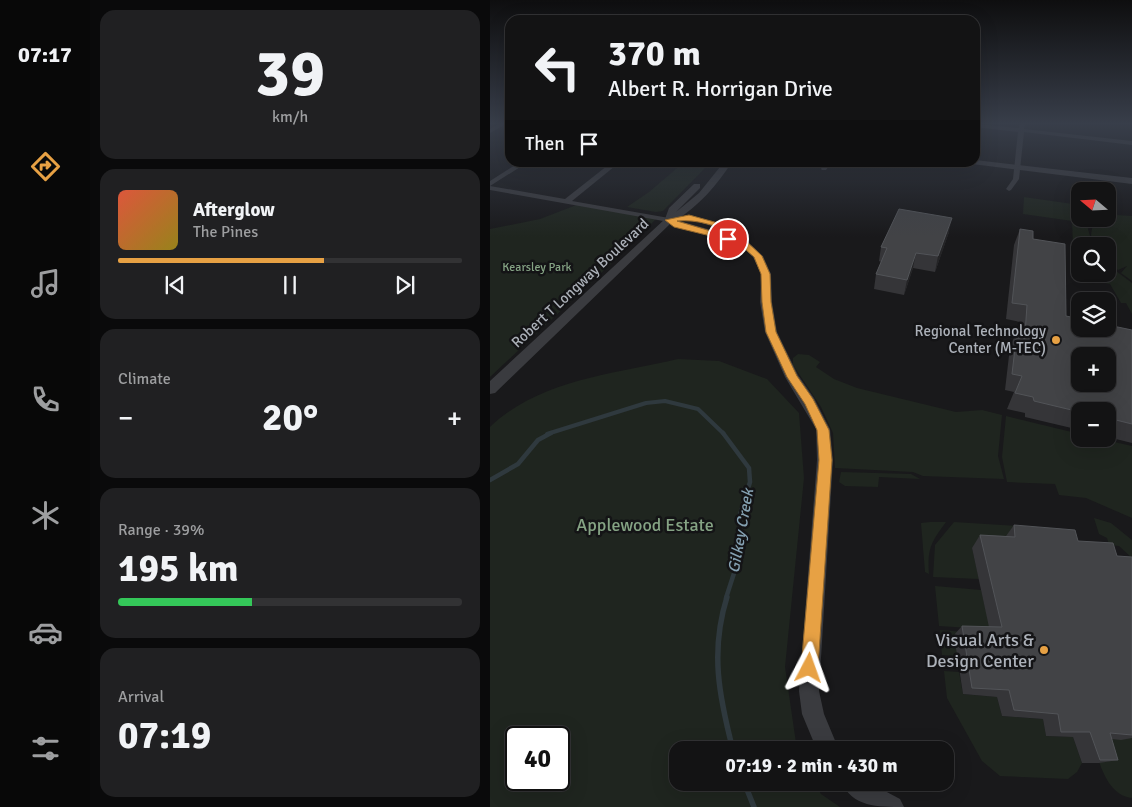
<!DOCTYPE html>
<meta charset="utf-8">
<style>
:root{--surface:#131314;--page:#202022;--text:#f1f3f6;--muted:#9d9ea0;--line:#323234;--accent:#e7a144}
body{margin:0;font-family:Signika,sans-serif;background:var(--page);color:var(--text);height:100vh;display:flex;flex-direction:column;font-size:19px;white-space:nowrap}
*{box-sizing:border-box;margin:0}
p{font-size:16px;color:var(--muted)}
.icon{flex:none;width:28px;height:28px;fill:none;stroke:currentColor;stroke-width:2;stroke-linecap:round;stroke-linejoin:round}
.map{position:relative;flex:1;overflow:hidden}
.drawer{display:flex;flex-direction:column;gap:10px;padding:10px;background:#0a0a0b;width:400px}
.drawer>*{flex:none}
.hud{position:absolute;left:15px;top:15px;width:475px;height:152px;border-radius:15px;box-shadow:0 5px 20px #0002,0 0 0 1px var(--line);background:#131314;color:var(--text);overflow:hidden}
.needle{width:32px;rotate:289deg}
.buttons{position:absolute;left:581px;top:182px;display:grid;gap:10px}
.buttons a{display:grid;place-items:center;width:45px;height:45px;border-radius:10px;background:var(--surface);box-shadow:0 5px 20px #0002,0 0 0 1px var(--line);font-size:25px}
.speed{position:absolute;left:15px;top:726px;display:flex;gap:10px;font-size:25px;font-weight:700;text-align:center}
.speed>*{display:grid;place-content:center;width:65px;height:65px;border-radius:50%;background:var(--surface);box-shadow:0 5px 20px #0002,0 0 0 1px var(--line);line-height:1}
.speed .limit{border:2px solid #111;border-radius:8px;background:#fff;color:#111}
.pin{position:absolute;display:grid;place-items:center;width:42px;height:42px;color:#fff;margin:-21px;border:2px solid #fff;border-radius:50%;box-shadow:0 1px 5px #0007}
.me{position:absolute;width:55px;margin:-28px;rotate:4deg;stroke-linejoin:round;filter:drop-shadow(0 0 4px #0008)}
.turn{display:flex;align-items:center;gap:18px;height:105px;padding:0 20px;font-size:22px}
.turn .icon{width:65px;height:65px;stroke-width:2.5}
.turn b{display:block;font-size:35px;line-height:42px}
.then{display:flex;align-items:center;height:48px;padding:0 20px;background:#0003;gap:10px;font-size:19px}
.big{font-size:38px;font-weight:700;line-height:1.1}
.drawer .tile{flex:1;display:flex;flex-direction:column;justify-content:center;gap:8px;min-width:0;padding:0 18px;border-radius:15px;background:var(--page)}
.drawer .dial{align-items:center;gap:0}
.dial b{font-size:65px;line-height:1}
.song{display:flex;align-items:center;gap:15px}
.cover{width:60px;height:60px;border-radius:8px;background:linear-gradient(135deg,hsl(10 70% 55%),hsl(50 70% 35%))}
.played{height:5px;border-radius:2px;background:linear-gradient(90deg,var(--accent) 60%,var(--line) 60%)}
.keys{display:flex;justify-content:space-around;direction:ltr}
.heat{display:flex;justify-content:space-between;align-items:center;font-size:28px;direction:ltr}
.charge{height:8px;border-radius:4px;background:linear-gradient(90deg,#34c759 39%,var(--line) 0)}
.trip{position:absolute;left:179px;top:741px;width:285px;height:50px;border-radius:15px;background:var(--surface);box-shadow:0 5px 20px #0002,0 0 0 1px var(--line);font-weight:700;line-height:50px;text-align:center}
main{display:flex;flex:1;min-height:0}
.dock{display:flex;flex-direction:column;width:90px;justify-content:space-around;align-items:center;background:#080808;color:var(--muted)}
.dock .icon{width:35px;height:35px}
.dock .selected{color:var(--accent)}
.dock b{font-size:22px;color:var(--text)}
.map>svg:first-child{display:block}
.green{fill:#1f251f;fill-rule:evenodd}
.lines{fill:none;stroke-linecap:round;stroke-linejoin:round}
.stream-far2{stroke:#2f393e;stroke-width:4}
.stream-far1{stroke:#2f393e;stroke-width:4.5}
.stream{stroke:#2f393e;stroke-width:5.5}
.minor{fill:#3a3b3f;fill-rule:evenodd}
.tertiary{fill:#3a3b3f;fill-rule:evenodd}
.wall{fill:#353538}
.shaded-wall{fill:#242426}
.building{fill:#424346;stroke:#525458;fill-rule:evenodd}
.route{fill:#e7a144;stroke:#96692c}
.poi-dot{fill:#e7a144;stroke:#141416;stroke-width:2}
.labels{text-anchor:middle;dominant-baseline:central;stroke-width:5;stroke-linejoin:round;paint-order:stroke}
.far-park-label{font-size:12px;fill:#85a384;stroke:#141416}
.street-label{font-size:15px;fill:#acb1b9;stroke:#141416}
.poi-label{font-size:15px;fill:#acb1b9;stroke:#141416;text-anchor:end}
.water-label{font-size:16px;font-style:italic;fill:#85a1b2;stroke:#141416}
.near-park-label{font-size:18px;fill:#85a384;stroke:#141416}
.near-poi-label{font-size:18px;fill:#acb1b9;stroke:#141416;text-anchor:end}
</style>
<main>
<nav class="dock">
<b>07:17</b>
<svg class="icon selected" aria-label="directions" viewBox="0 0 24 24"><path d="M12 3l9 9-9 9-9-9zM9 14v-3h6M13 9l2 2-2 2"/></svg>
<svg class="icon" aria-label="music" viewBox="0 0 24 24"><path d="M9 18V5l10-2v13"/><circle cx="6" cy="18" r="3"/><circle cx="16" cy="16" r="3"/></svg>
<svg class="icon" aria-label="phone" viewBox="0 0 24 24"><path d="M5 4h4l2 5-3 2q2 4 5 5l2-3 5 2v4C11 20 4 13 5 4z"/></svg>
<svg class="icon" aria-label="climate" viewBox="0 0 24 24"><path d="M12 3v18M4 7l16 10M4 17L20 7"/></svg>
<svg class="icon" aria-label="car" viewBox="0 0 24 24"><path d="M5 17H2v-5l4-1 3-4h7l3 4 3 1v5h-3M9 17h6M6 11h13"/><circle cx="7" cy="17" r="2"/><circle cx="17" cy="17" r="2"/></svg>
<svg class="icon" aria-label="filters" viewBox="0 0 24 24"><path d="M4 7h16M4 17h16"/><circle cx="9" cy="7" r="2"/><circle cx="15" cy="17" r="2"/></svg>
</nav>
<section class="drawer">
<div class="tile dial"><b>39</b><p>km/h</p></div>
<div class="tile">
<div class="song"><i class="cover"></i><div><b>Afterglow</b><p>The Pines</p></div></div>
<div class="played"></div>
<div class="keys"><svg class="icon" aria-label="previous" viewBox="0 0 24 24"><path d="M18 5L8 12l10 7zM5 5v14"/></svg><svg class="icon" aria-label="pause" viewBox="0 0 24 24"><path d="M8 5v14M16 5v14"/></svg><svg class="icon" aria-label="next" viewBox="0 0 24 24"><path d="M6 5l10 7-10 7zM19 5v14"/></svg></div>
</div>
<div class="tile"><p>Climate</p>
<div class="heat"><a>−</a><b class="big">20°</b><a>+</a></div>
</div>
<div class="tile"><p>Range · 39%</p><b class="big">195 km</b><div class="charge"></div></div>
<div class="tile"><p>Arrival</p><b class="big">07:19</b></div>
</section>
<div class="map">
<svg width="642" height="807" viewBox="0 0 642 807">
<rect width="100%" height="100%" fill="#19191b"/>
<!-- green -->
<path class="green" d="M193,163H220L173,211L166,212L137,207L159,192Z
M534,197L590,205V219H604L598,229L603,246H583L582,221L533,214Z
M89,204L167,218L124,261L0,377V229L50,219Z
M627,215L642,216V281L631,273L637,266L628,270L618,262V246H605L601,235L603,222L611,225L604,221Z
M618,265L642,283V314L636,303H631L620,284L615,283L611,274H618Z
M308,354L319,355L330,362L326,367L344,379L367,388L466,412L492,410L512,415L508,456L514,479L433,476L423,472L345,468L343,433L331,407L303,365V358Z
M188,359L229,361L277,379L309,413L314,478L295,667L307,750H188V782L325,783L331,794L350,807H0V427C49,380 123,374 188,359ZM26,738H69V780H26Z
M516,416L590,434V439H611L642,446V518L596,498L569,495L565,484L517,482L512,457Z
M351,472L421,474L430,479L389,477L388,487L355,486L349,482Z
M604,518L621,523L642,540V558L629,546L619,545L617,538L609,534Z
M440,522H456C441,542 437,549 439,574L435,572L431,523Z
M464,522L530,526L533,539L482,548L489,579L443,577L445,545Z
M445,586L491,590L502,636L479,628L449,626Z
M450,630L476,632L467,656L452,655Z
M454,671L469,672L473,694L507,697L512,716L553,719L556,736L583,737L592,763L587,772L578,779L510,776L492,761L457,698Z
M642,725V798C615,795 608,758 602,737Z"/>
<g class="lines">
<!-- stream-far2 -->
<path class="stream-far2" d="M57,434L156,403L175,401L208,409L234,434"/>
<!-- stream-far1 -->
<path class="stream-far1" d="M233,433L259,468L260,482L250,515L251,538L247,564L236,598
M0,480L28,464L48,440L61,433"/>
<!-- stream -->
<path class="stream" d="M237,597C220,651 229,696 243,750
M254,782L264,807"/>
<!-- minor -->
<path class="minor" d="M8,124H16L0,133V129Z
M485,124L529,128V124H535L534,129L642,141V145L534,132L529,179L521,190L519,191L516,189L523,179L528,132L485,127Z
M30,162H38L0,186L75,199L122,162H130L82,201L179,218L183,220L179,222L0,190V181Z
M335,162H342L336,170H332L331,169Z"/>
<!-- tertiary -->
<path class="tertiary" d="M485,160L642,178V184L482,164Z
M234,162H242C227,185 209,206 186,220L246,237L240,232L196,218L201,215L253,232L256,240L273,256L281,274L282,302L287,332L308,375L324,398L340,429L343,460L329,691L334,714L349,750H327L312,714L309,691L327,460L326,429L295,377L275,332L270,302L271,274L263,257L248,243L180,224L5,393L0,394V381L175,219L179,208L204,184H210V188L186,212L209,193Z
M351,782H378L410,799L414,807C387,807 363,807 351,782Z"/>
</g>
<!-- wall -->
<path class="wall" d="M530,229L543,239L576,316L642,330V443L618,437V411H590V430L535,417V413L517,409L524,392L515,390L520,347L527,331L529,332L530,322L516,319L524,245Z
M459,232L445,272L423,268L414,295L384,289L386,274L391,262L389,261L391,247Z
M524,525L588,541L627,556L642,557V738L631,740L622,739L628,760L609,763H592L583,737L556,736L553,719L512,716L507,697L473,694L464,635L472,626L499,627L482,548L490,535L516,536Z"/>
<!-- shaded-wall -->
<path class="shaded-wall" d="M462,218L459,232L445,272L448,256Z
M426,253L423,268L414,295L417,280Z"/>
<!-- building -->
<path class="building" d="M409,209L462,218L448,256L426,253L417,280L386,274L397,248L391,247Z
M530,229L543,231V239L575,244L576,316L590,319V329H618V325L642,330V424L618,418V411H590V412L544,401L543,397L525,393L532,376L522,374L527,331L535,334L537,305L522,303ZM590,356H618V384H590Z
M524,525L585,530L588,541L623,543L627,556L642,557V735L620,733L628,760H610L600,732H571L568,714L524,710L519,690L482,688L472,626L512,627L490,535L525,537Z"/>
<!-- sky -->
<linearGradient id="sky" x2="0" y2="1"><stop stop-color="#0e0e0f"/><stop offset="0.52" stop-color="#383e4a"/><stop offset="1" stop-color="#383e4a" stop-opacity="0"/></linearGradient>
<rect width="642" height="237" fill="url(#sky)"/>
<!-- route -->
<path class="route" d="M199,215L239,226L252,232L255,240L272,256L280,274L281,302L286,332L307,376L323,399L339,430L342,460L328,668L325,674L319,676L313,674L311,668L329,460L327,430L315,404L297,377L276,332L272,302L271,274L264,257L248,243L246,235C228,226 207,219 187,221L241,237V241L184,227L175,220Z"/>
<!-- markers -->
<g class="poi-dot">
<circle cx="566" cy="340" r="5"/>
<circle cx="554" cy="650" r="5"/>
</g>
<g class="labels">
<!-- far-park labels -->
<g class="far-park-label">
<text x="47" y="267">Kearsley Park</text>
</g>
<!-- street labels -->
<g class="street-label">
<text transform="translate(90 283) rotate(-43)">Robert T Longway Boulevard</text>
</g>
<!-- poi labels -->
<g class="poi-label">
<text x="556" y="331">Regional Technology<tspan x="556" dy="17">Center (M-TEC)</tspan></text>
</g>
<!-- water labels -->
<g class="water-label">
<text transform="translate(251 531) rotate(-80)">Gilkey Creek</text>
</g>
<!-- near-park labels -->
<g class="near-park-label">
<text x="155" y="525">Applewood Estate</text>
</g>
<!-- near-poi labels -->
<g class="near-poi-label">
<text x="544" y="640">Visual Arts &amp;<tspan x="544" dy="21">Design Center</tspan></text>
</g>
</g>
</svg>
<div class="buttons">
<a><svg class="needle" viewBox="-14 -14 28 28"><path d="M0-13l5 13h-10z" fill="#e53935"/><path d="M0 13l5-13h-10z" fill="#9d9ea0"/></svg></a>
<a><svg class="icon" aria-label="search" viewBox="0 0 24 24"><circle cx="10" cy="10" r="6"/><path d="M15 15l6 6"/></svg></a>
<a><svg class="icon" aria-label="layers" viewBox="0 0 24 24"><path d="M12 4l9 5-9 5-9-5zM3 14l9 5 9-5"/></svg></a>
<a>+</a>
<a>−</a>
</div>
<div class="speed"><div class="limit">40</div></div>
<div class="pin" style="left:238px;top:239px;background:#d93025"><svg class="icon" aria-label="arrive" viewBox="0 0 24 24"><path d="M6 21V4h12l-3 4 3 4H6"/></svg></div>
<svg class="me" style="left:319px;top:668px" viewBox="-20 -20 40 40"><path d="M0-17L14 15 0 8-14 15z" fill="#e7a144" stroke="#fff" stroke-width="4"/></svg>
<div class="trip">07:19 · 2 min · 430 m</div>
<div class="hud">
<div class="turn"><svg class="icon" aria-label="left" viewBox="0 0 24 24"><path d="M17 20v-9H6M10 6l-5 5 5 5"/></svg><div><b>370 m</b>Albert R. Horrigan Drive</div></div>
<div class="then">Then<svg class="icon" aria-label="arrive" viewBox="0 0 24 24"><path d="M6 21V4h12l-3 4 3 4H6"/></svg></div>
</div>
</div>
</main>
